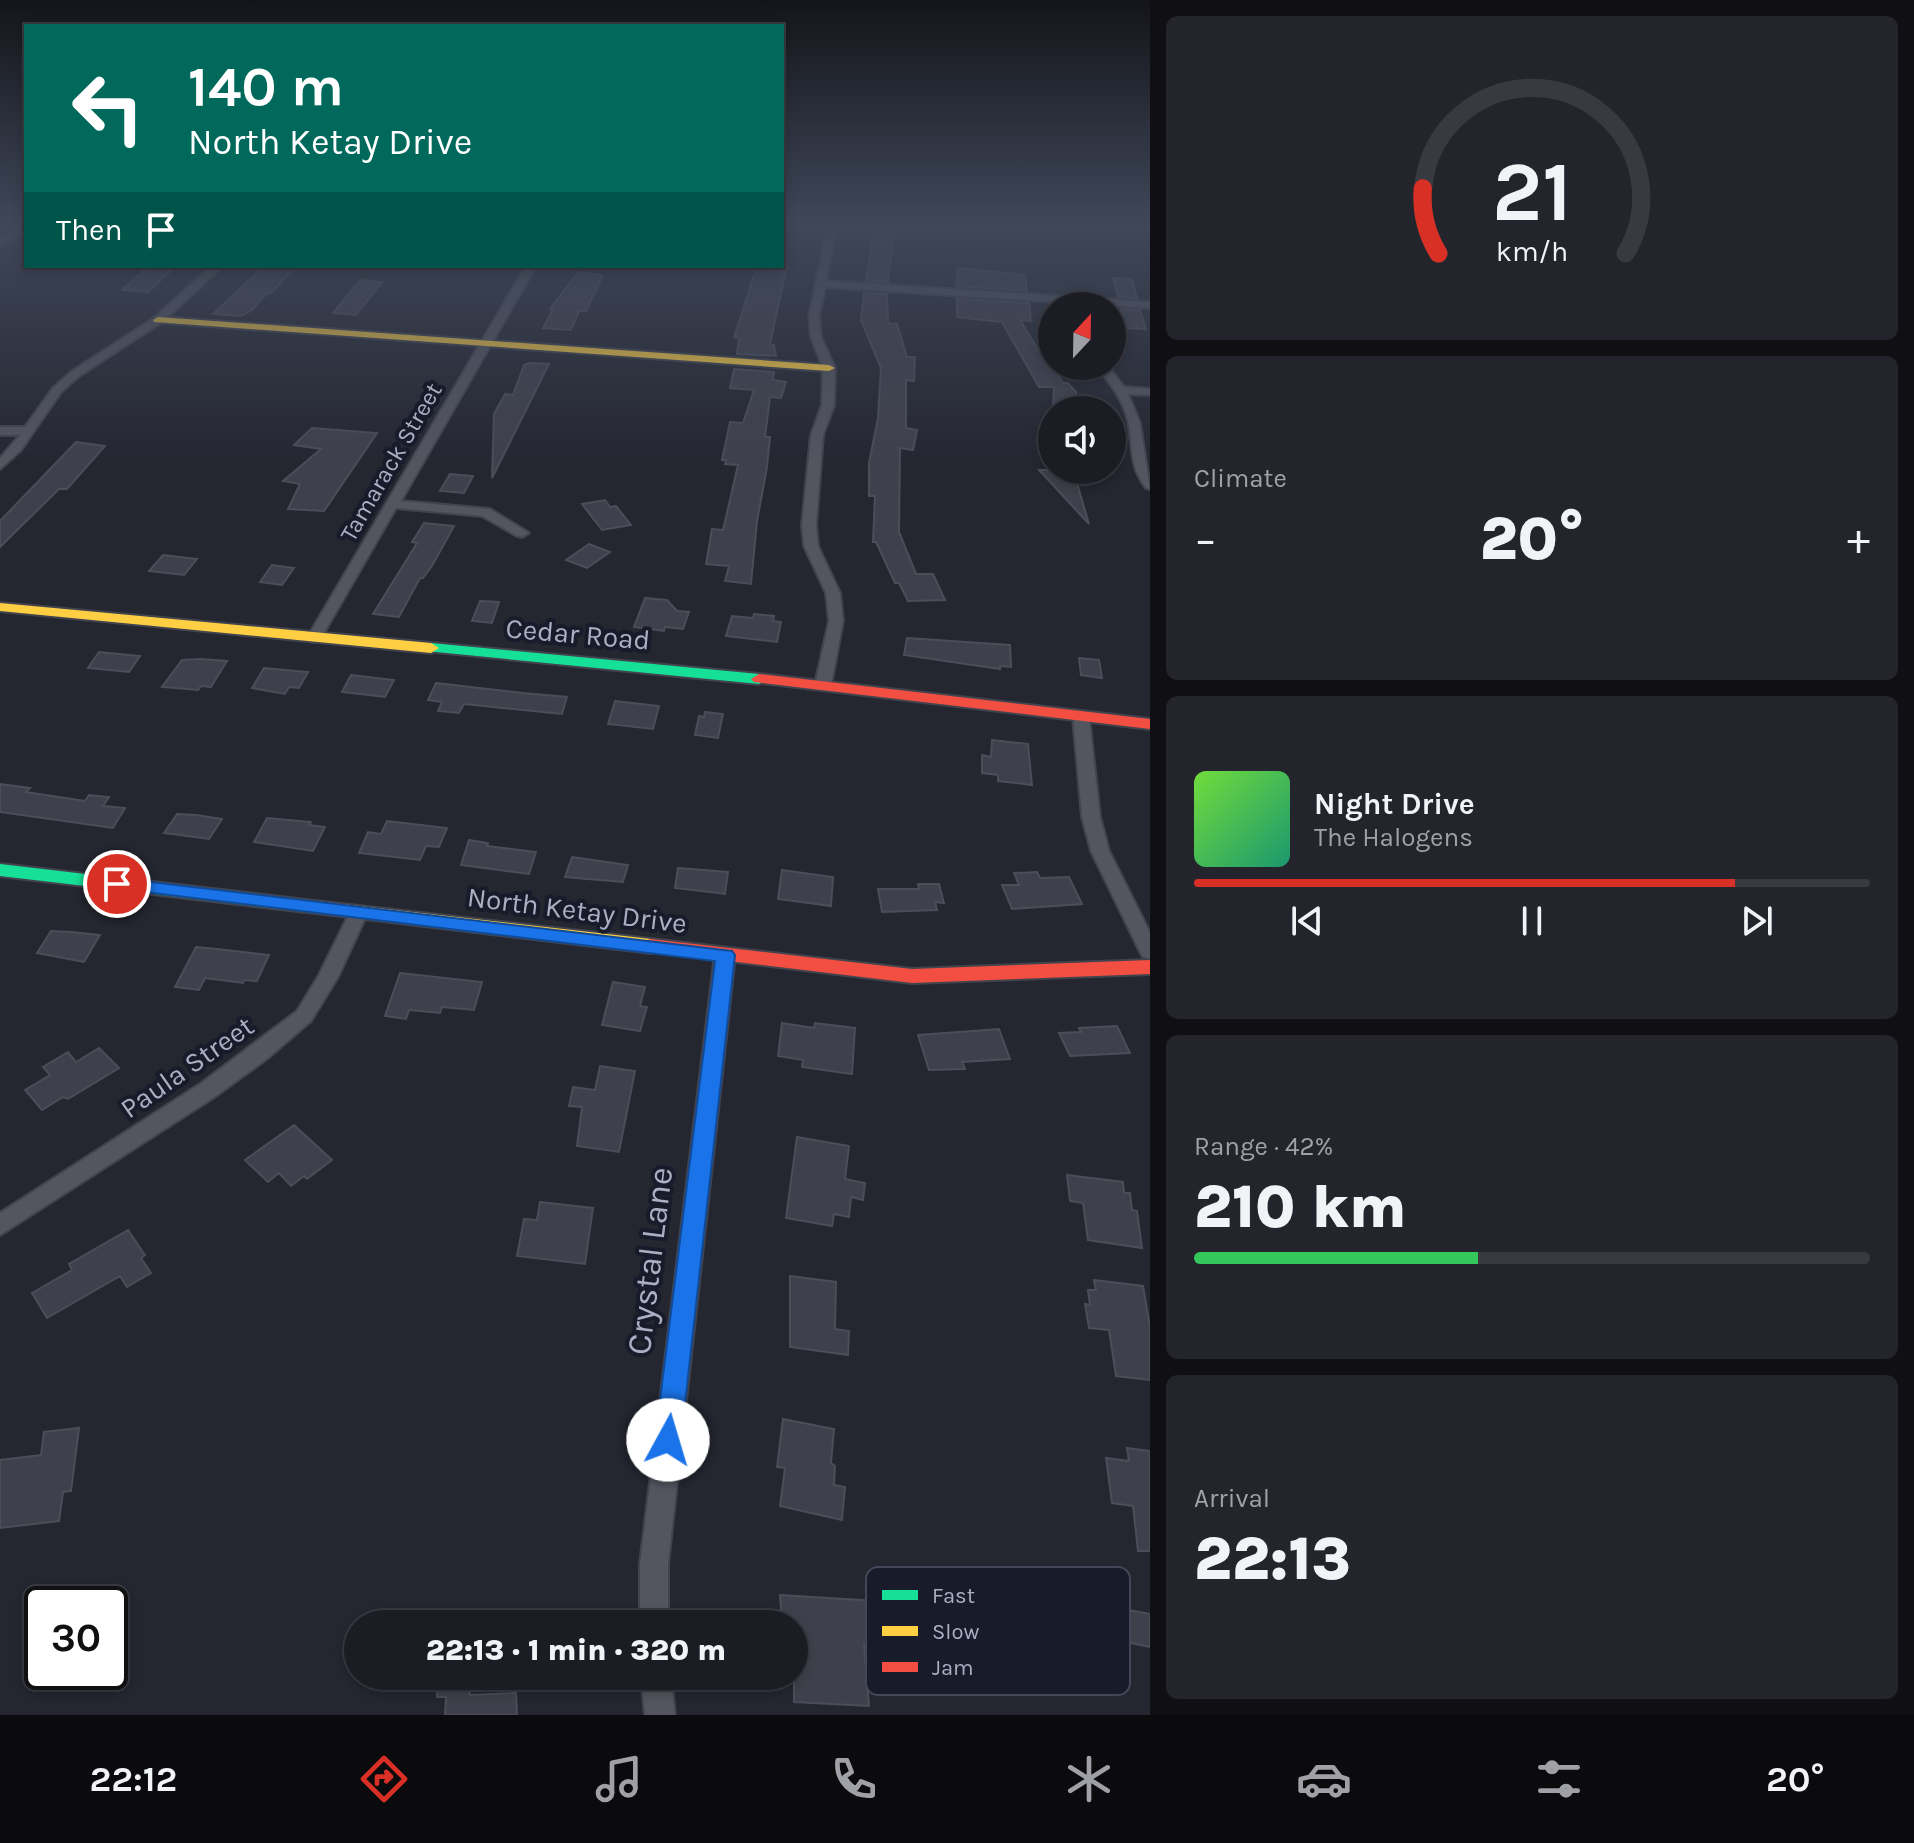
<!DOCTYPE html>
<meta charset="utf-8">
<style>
:root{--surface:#1b1c24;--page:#24252c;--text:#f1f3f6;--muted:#a0a1a6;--line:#393a41;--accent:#d93025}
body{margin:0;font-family:Karla,sans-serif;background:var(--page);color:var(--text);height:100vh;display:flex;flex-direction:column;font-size:30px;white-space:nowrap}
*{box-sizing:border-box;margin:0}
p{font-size:26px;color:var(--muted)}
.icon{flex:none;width:44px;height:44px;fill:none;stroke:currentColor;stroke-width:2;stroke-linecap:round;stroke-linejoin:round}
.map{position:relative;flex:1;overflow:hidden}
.details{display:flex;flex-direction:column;gap:16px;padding:16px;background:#0f0f14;width:764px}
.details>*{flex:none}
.top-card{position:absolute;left:24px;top:24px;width:760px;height:244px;border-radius:0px;box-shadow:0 4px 12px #0003,0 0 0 2px var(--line);background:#00695c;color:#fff;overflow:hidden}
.needle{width:52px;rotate:22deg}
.controls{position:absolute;left:1038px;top:292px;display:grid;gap:16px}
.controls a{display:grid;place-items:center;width:88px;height:88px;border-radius:50%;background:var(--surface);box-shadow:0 4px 12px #0003,0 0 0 2px var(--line);font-size:40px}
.speed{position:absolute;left:24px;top:1586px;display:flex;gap:16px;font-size:40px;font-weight:700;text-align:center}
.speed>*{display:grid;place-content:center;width:104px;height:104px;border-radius:50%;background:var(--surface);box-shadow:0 4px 12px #0003,0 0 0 2px var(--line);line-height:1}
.speed .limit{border:4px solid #111;border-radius:12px;background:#fff;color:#111}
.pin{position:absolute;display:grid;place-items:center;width:68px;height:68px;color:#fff;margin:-34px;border:4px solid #fff;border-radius:50%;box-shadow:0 2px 8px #0007}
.me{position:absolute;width:88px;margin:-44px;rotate:6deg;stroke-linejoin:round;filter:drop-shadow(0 0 6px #0008)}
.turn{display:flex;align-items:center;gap:28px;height:168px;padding:0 32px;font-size:36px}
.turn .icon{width:104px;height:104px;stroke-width:2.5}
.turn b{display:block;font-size:56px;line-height:68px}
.then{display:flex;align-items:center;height:76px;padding:0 32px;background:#0003;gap:16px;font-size:30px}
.big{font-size:60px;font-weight:800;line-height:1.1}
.details .tile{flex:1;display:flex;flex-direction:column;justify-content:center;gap:12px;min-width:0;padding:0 28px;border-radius:12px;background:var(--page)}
.details .dial{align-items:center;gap:0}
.dial svg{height:208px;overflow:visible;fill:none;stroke:var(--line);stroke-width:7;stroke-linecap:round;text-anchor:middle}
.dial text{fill:var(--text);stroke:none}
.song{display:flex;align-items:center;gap:24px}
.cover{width:96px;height:96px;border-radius:12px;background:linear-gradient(135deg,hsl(100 70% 55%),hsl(160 70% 35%))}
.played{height:8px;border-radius:4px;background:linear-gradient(90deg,var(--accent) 80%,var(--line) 80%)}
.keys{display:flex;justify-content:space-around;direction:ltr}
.heat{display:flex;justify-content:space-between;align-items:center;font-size:44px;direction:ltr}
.charge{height:12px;border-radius:6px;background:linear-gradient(90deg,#34c759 42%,var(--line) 0)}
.trip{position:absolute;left:344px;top:1610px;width:464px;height:80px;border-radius:40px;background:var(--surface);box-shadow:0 4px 12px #0003,0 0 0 2px var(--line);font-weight:800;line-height:80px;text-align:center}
.tabs{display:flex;height:128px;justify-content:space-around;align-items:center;background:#0b0b0e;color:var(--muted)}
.tabs .icon{width:56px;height:56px}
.tabs .on{color:var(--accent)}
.tabs b{font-size:36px;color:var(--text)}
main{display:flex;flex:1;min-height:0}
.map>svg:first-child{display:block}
.building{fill:#3f404b;stroke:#4b4d58;stroke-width:2}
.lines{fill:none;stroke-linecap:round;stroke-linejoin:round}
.street-casing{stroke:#41434d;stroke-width:4}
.fast-casing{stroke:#41434d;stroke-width:4}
.slow-casing{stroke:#41434d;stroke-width:4}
.jam-casing{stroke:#41434d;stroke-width:4}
.street{fill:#53555f;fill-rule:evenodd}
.fast{fill:#16e098;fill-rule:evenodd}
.slow{fill:#ffcf43;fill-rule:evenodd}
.jam{fill:#f24e42;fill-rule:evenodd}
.route{fill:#1a73e8;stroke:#114b97;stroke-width:2}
.labels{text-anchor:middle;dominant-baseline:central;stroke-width:8;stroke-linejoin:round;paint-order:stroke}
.far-street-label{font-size:24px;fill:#acafc3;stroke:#181b2a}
.street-label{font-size:28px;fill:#acafc3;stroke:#181b2a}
.near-street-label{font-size:34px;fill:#acafc3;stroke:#181b2a}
.key{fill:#181b2a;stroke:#444758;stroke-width:2}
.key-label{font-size:22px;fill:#acafc3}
</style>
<main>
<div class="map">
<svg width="1150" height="1715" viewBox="0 0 1150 1715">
<rect width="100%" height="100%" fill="#242630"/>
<!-- building -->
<path class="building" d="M874,226H895L888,282L866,281Z
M149,266H176L148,292L122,290Z
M264,266H297L271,293H267L252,310L241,316L213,314Z
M769,266H787L770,344L774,345L776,356L737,354L739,338L734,337L756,269Z
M958,268L1025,275L1027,291L956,286Z
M578,272L603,275L586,311H579L571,330L543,328L553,309H550Z
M1113,278L1132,279L1137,298L1118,297Z
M360,280L382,282L356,315L333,313Z
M864,293L887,294L888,323L897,324L907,357H915L914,381L906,380V428L917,430L913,450L900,448L899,532L916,574H933L945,600L908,601L899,583H895L876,542H873L875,496H869V463L878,418L881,368L861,320Z
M957,299L1029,303L1031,321L1020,320L1042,356H1047L1063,383H1068L1076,392L1075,410H1053L1054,387H1039L1002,322L957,317Z
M1121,309L1140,310L1146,329L1126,328Z
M529,363L549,364L492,478L494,414L505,394L513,395L524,365Z
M734,369L774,372L773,380L786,382L781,398L770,397L765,437H770L767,467L757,521L751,584L725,581L729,566L706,564L712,529L723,530L738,465L725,464L726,460H722L730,422L743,423L754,390L730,388Z
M312,428L377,433L324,511L288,509L300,484L283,481L321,449L294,445Z
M76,442L105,446L67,489H59L0,547V521Z
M1039,470H1073L1089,524Z
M450,474L473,476L464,493L440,491Z
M605,500L610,507L616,506L631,525L602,530L582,504Z
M424,523L454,526L432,566L423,578H420L399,617L373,614L417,543L412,542Z
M589,544L610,552L587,568L566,560Z
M163,555L197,559L184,575L149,571Z
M272,565L294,568L282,585L260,582Z
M645,598L667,600L677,611L689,612L683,629L665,627L664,631L634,627Z
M480,601L499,602L492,623L472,621Z
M754,614L774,616L773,621L781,622L777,642L726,636L732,616L753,618Z
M907,638L1010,645L1011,667L1000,666V669L904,655Z
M99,652L140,656L129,672L88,668Z
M1079,658L1099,660L1102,678L1081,675Z
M200,659L227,661L211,687L201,686L198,690L162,687L182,660Z
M264,668L308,672L299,688L289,687L285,694L252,688Z
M351,675L394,680L385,697L342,692Z
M436,683L523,693L567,697L562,714L464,704L459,713L438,711L442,702L428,700Z
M615,701L659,706L653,729L608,724Z
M705,712L723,714L718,738L695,735L699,716L704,717Z
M992,740L1028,744L1032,785L998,781V775L982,773V755L991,757Z
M0,784L30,788L26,792L85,801L89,795L109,797L103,806L125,808L113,828L0,812Z
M177,814L196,815L222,819L209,839L164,833Z
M267,818L311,822L309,825L325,827L313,851L254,842Z
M387,821L447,828L439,847L426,846L420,860L359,853L368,832L381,834Z
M469,840L488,843L487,846L536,852L529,874L461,865Z
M572,857L628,865L623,882L565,877Z
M678,868L728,872L725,894L675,888Z
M782,870L833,877L831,906L778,899Z
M1037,872L1040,878L1069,877L1082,904L1012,909L1002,885H1019L1014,873Z
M918,884H939L944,903L935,902L937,910L882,912L878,889H919Z
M51,931L72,932L100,935L84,962L37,953Z
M196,947L217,949L269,955L257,981L244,980L243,983L205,978L199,990L175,987Z
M400,973L482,982L474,1010L442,1007L440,1013L409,1010L406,1019L385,1016Z
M613,982L645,987L640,1006L647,1007L640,1031L602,1025Z
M782,1023L814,1028L815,1023L855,1028L852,1074L802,1067L803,1060L778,1056Z
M1117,1026L1130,1053L1070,1056L1059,1033L1081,1032L1079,1028Z
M999,1029L1010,1059L962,1062L965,1069L929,1070L918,1035Z
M99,1048L119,1068L68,1099L63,1097L42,1110L25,1090L50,1075L43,1067L68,1052L76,1062Z
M600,1066L635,1071L619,1152L577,1146L582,1107L569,1106L573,1087L595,1090Z
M294,1125L332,1160L307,1179L304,1176L291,1186L279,1173L268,1182L245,1160Z
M797,1137L849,1146L845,1179L865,1183L863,1200L851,1197L849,1217L834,1214L832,1226L786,1218Z
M1067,1175L1123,1182L1124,1193H1130L1132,1210L1137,1211L1142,1248L1088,1240L1083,1203L1070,1201Z
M540,1202L593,1208L585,1264L517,1256L524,1219L537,1220Z
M128,1230L145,1255L141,1258L151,1273L127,1287L120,1276L47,1318L32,1293L72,1270L69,1264Z
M790,1276L836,1282L835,1329L849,1331L848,1355L790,1347Z
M1094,1280L1143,1286L1150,1327V1380L1116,1376L1109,1330L1089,1328L1085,1304L1090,1305L1088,1290H1096Z
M783,1419L834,1429L831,1463L835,1466L834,1485L845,1487L842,1520L780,1506L785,1468L777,1467Z
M79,1428L71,1491L63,1492L59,1521L0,1528V1460L41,1455L44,1432Z
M1127,1448L1150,1451V1551H1138L1133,1506L1112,1503L1106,1458L1129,1461Z
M780,1595L876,1601L881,1645L864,1644L869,1706L794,1702V1624H782Z
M1113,1607L1150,1614V1647L1116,1640Z
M438,1676H470V1695L516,1693L517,1715H445L446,1697H437Z"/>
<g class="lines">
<defs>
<path id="street" d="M17,226L26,228L0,247V239Z
M828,226H837L826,281L1150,302V308L825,287L819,316L821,337L835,368L834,405L823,435L816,525L818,546L840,593L843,621L831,685L823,690L815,685L829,621L826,593L804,546L802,525L811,435L822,405L823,368L811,337L809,316Z
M212,266H223L162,322L79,376L61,392L21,450L0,469V458L20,435H0V427H25L53,388L71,372L154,318Z
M526,266H536L401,501L490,509L529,533L522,537L517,536L482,516L396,508L321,638L314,642L309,641L307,638Z
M1096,366H1108L1124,387L1150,389V395L1128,394L1140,423L1150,489L1146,488C1129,466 1133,446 1128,421C1123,399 1110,383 1096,366Z
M1081,712L1089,717L1100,817L1109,851L1150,933V959L1143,957L1140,952L1091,851L1082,817L1073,717Z
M359,906L368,912L338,977L311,1021L268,1058L216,1096L0,1235V1213L200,1084L297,1011L319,975L350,912Z
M725,948L732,950L735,955L668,1564V1624H640V1564L715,955L718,950Z
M641,1676H671L675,1715H645Z"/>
<path id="fast" d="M431,643L759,674L767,679L759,684L426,651L423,648Z
M0,864L306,900L315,906L306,912L0,876Z"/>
<path id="slow" d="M158,317L829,365L835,368L829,371L154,322L153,320Z
M0,603L431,643L439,648L431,653L0,611Z
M306,900L651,939L658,941L661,946L658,951L651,953L299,911L297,906Z"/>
<path id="jam" d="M759,674L1150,719V729L754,682L751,679Z
M651,939L912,969L1150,960V974L912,983L644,951L641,946L644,941Z"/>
</defs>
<!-- street casing -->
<use href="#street" class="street-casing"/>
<!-- fast casing -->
<use href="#fast" class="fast-casing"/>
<!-- slow casing -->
<use href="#slow" class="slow-casing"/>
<!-- jam casing -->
<use href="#jam" class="jam-casing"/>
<!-- street -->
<use href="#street" class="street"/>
<!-- fast -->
<use href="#fast" class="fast"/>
<!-- slow -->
<use href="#slow" class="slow"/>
<!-- jam -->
<use href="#jam" class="jam"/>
</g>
<!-- sky -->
<linearGradient id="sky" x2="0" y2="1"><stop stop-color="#14151a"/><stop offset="0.48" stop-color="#3f4759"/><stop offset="1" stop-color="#3f4759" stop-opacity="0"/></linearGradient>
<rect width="1150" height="466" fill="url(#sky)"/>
<!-- route -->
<path class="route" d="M117,878L732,951L735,955L681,1440L677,1449L668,1453L659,1449L655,1440L715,961L111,888L108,884Z"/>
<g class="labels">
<!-- far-street labels -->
<g class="far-street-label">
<text transform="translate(391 462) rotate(-60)">Tamarack Street</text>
</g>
<!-- street labels -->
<g class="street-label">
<text transform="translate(578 634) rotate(5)">Cedar Road</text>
<text transform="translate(577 910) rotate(7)">North Ketay Drive</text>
<text transform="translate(187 1067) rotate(-35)">Paula Street</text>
</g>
<!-- near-street labels -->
<g class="near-street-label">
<text transform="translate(650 1261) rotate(-83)">Crystal Lane</text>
</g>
</g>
<!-- legend -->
<rect x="866" y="1567" width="264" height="128" rx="12" class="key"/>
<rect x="882" y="1590" width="36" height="10" fill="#16e098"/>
<rect x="882" y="1626" width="36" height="10" fill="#ffcf43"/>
<rect x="882" y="1662" width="36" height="10" fill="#f24e42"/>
<g class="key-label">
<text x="932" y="1603">Fast</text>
<text x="932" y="1639">Slow</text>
<text x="932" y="1675">Jam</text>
</g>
</svg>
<div class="controls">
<a><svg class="needle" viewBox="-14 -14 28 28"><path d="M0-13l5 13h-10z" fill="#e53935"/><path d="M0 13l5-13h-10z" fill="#a0a1a6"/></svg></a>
<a><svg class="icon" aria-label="sound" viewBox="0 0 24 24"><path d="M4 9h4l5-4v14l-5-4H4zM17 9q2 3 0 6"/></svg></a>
</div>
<div class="speed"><div class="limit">30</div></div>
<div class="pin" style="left:117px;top:884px;background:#d93025"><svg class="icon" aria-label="arrive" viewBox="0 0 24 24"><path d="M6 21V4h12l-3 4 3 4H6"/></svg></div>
<svg class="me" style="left:668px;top:1440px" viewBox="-20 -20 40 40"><circle r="19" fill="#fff"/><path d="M0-13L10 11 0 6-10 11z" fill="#1a73e8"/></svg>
<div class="trip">22:13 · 1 min · 320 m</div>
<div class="top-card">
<div class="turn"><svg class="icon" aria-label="left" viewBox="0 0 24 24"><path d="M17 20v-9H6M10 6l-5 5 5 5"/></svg><div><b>140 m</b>North Ketay Drive</div></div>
<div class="then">Then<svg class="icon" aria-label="arrive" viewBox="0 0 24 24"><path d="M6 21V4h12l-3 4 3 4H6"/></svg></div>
</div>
</div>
<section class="details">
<div class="tile dial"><svg viewBox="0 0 100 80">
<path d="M14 69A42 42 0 1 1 86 69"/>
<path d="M14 69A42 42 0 0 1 8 44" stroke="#d93025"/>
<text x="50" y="56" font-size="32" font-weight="700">21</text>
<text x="50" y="72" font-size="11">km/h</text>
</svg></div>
<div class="tile"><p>Climate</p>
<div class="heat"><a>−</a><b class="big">20°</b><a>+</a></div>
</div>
<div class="tile">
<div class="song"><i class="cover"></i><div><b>Night Drive</b><p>The Halogens</p></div></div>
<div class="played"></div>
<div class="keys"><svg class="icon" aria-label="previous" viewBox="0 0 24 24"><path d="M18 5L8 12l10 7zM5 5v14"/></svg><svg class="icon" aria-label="pause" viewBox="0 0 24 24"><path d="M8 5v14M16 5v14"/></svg><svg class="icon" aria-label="next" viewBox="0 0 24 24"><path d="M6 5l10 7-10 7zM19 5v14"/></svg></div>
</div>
<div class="tile"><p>Range · 42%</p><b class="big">210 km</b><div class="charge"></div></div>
<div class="tile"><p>Arrival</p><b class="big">22:13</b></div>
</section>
</main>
<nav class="tabs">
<b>22:12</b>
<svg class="icon on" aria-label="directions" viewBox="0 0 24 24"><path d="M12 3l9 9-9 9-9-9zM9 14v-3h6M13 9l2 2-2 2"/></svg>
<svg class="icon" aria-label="music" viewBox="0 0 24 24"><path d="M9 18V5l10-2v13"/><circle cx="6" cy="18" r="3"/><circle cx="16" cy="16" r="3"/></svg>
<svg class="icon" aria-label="phone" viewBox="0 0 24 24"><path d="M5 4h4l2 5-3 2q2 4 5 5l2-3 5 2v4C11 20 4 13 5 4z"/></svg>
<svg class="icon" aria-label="climate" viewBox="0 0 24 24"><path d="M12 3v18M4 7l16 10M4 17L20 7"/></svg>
<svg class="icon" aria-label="car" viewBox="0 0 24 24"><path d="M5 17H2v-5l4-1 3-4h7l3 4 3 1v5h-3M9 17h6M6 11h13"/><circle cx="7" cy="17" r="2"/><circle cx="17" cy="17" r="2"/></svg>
<svg class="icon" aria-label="filters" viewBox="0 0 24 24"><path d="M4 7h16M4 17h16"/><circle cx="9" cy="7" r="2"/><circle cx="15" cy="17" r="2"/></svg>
<b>20°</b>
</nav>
